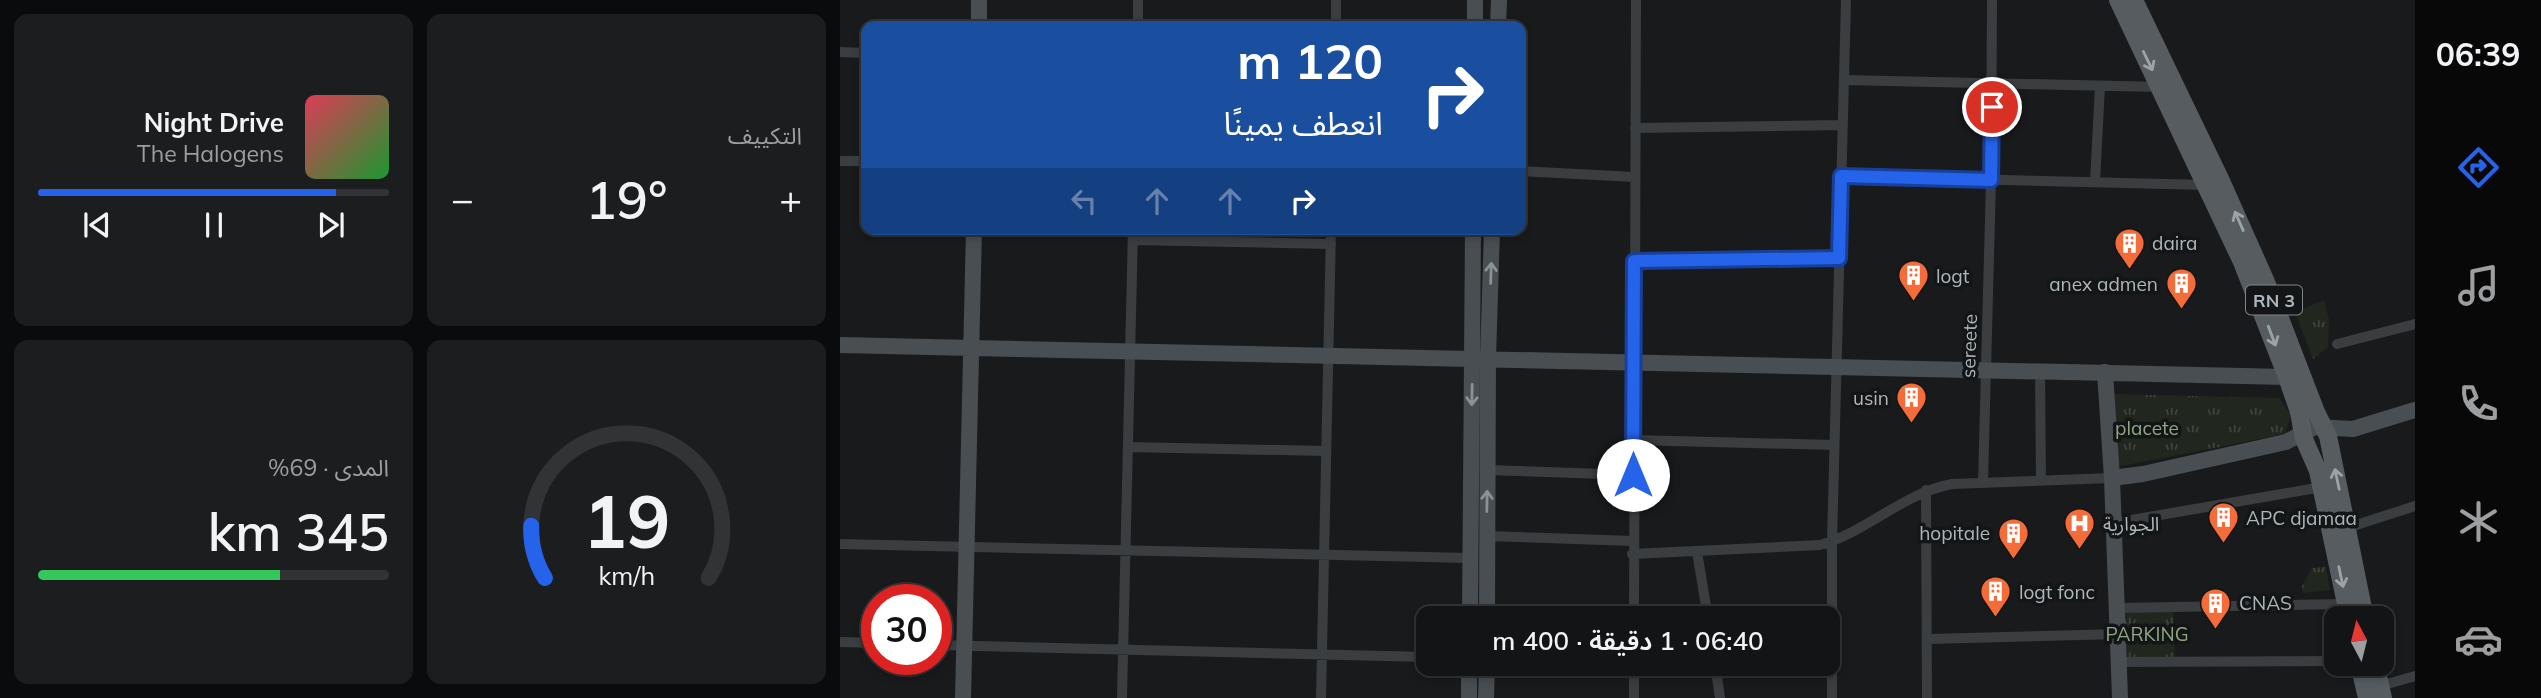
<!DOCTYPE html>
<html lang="ar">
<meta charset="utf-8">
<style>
:root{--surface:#131415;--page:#1c1d1e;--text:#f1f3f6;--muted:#9d9ea0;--line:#323334;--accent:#2563eb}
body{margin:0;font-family:Mulish,"Noto Sans Arabic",sans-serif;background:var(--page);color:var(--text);direction:rtl;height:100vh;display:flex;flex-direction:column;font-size:26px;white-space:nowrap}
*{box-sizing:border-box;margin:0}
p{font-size:23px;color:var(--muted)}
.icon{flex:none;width:38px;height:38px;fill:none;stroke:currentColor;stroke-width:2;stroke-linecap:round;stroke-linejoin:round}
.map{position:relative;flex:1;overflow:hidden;direction:ltr}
.side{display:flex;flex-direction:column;gap:14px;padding:14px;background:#0a0b0c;width:840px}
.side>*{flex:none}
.guide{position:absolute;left:21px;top:21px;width:665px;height:214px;border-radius:14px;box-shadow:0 4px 10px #0003,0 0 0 2px var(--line);direction:rtl;background:#1a4fa0;color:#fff;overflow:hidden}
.needle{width:46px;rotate:353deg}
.fabs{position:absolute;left:1484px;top:606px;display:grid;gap:14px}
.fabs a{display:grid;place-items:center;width:70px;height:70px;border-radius:14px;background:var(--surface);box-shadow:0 4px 10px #0003,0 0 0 2px var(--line);font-size:35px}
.speed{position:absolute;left:21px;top:584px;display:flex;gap:14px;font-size:35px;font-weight:700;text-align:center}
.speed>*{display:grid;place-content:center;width:91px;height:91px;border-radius:50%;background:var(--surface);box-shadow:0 4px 10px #0003,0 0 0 2px var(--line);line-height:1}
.speed .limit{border:10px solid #d22;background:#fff;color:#111}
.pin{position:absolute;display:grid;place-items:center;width:60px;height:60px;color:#fff;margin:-30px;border:4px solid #fff;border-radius:50%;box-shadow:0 2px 7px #0007}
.me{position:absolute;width:77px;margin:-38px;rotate:0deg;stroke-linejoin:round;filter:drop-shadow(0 0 5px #0008)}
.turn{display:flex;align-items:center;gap:24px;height:147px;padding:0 28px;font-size:32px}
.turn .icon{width:91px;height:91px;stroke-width:2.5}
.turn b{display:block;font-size:49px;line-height:60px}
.lanes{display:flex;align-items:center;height:66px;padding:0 28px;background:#0003;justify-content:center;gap:35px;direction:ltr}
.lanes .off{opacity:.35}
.big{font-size:52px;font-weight:600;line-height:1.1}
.side .widget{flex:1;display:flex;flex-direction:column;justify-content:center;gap:10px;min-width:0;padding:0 24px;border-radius:14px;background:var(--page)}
.side .dial{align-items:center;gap:0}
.dial svg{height:182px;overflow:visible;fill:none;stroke:var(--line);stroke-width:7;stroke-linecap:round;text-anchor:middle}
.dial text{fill:var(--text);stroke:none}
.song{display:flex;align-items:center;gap:21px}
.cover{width:84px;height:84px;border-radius:10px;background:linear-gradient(135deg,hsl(350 70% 55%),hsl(130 70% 35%))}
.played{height:7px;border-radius:4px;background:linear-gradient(90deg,var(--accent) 85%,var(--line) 85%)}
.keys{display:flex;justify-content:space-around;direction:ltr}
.heat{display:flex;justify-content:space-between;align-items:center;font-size:38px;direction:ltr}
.charge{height:10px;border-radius:5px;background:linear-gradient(90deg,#34c759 69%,var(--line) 0)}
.side .tiles{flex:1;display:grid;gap:14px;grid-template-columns:repeat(2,1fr)}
.trip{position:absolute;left:576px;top:606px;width:424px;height:70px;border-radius:14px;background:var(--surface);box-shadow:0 4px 10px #0003,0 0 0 2px var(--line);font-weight:600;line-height:70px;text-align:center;direction:rtl}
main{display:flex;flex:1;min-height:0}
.menu{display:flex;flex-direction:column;width:126px;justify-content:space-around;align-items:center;background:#080808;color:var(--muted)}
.menu .icon{width:49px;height:49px}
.menu .current{color:var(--accent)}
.menu b{font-size:32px;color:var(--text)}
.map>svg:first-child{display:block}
.park{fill:url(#park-tufts)}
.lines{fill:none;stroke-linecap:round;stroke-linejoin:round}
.street{stroke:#3a3e41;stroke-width:10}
.secondary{stroke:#484e51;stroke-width:16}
.primary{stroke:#565c60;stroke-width:18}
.oneway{stroke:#9ba5a9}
.oneway2{stroke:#899296}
.route-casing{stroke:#184099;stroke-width:18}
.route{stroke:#2563eb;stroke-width:12}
.labels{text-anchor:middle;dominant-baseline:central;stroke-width:7;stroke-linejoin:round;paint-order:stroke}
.shield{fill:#141517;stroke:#7e868a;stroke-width:2}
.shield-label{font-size:18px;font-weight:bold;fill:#acb7bb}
.poi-label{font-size:19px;fill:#acb7bb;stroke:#141517;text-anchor:start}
.street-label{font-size:19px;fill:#acb7bb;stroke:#141517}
.park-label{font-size:19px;fill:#8fa683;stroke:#141517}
</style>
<main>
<nav class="menu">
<b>06:39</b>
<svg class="icon current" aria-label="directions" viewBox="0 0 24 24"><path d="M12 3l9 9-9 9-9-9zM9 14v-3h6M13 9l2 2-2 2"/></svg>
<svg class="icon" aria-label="music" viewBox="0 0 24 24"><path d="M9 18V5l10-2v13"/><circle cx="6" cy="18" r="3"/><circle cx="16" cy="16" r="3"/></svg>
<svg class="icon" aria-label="phone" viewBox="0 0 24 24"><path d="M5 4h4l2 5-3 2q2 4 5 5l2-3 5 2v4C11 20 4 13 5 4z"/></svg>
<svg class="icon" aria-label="climate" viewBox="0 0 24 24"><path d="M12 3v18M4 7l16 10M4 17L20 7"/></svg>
<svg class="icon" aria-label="car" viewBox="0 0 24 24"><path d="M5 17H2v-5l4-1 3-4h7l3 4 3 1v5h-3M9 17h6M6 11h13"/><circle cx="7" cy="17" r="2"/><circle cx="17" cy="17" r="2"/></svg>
</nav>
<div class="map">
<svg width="1575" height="698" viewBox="0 0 1575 698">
<defs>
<pattern id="park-tufts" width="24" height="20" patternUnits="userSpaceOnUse" patternTransform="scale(1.75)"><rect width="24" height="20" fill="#21271f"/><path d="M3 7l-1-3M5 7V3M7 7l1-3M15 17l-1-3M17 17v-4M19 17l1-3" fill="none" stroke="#3f443e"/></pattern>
</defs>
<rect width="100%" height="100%" fill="#191a1c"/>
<!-- park -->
<path class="park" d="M1484,300L1489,320L1488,347L1473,359L1455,312Z
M1270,394L1439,398L1451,415L1445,434L1271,468Z
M1486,567L1490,590L1463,593L1462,586L1472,568Z
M1333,607L1335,662L1282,660L1279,609Z"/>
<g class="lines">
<!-- street -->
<path class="street" d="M298,26V0
M496,26V0
M0,52L26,53
M1004,80L1323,87
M795,128L1003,125
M0,161H26
M681,171L795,177
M1001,176L1367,185
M1255,182L1260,86
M293,240L491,244
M794,261L999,258
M1497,344L1575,324
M1200,371L1201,481
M793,440L994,445
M288,447L486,451
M647,470L793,475
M1143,483L1151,180L1152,0
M1086,490L1087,698
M1274,523L1482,487
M1507,528L1575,506
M647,536L792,541
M0,544L630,558
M857,552L868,618
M792,554L980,545C1027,532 1063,493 1112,484L1272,478
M1278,608L1506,604
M794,618L796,0
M1088,639L1279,634
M0,642L37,643
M96,645L588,657
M1280,662L1496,661
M875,663L880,698
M1540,686L1575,676
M282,698L293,229
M481,698L491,229
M794,698V663
M992,698V542L1006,0"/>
<!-- secondary -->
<path class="secondary" d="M139,26V0
M635,26V0
M658,26L659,0
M0,345L1447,377
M1265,372L1272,478L1280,698
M1272,478L1303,474L1446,442L1475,427L1513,429L1575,410
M630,618L633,229
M647,618L648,359L652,229
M123,698L134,229
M629,698V663
M646,698L647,663"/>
<!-- primary -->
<path class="primary" d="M1278,0L1402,262L1447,377L1459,412L1464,439L1478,471L1509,618
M1294,0L1381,181L1426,282L1476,412L1488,436L1525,618
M1519,663L1527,698
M1535,663L1543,698"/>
</g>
<!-- one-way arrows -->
<defs><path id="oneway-shaft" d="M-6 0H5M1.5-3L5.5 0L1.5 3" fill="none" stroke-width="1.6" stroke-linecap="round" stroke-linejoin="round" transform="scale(1.75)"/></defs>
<g class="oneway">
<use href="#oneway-shaft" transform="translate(1308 61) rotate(64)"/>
<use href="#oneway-shaft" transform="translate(1399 221) rotate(-114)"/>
<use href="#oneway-shaft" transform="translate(1432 336) rotate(69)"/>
<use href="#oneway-shaft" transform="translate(1497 479) rotate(-102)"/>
<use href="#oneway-shaft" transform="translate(1501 577) rotate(78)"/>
</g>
<g class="oneway2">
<use href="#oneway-shaft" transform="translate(651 273) rotate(-88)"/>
<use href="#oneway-shaft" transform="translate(632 395) rotate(91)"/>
<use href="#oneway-shaft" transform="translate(647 501) rotate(-89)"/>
</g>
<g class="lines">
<defs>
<path id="route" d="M793,475L794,261L999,258L1001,176L1151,180L1152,107"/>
</defs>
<!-- route casing -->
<use href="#route" class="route-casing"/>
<!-- route -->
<use href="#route" class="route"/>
</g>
<!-- icons -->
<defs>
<symbol id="building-pin" viewBox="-11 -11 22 30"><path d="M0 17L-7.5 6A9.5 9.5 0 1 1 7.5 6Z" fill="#f46c39" stroke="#141517"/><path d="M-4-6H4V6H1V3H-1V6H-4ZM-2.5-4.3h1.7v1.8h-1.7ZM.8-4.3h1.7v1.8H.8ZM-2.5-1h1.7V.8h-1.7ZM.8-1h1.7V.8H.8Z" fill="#fff"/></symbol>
<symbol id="hospital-pin" viewBox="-11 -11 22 30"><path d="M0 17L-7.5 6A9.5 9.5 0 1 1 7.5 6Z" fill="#f46c39" stroke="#141517"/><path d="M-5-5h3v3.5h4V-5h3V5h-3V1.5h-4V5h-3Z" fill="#fff"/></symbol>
</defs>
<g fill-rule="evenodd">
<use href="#building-pin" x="1272" y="226" width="35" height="47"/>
<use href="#building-pin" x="1056" y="258" width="35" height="47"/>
<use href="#building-pin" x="1324" y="266" width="35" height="47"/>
<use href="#building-pin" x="1054" y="380" width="35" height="47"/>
<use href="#building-pin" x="1366" y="500" width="35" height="47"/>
<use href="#hospital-pin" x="1222" y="506" width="35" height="47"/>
<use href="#building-pin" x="1156" y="516" width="35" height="47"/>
<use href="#building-pin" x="1138" y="574" width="35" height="47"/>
<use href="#building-pin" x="1358" y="586" width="35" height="47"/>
</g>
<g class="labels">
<!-- shield labels -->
<rect class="shield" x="1406" y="285.5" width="56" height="29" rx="5"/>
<g class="shield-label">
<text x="1434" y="300">RN 3</text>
</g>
<!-- poi labels -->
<g class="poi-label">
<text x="1312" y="243">daira</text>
<text x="1096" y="276">logt</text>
<text x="1318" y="284" text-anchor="end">anex admen</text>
<text x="1049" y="398" text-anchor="end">usin</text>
<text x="1406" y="518">APC djamaa</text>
<text x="1263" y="524">الجوارية</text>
<text x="1150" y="533" text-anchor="end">hopitale</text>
<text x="1179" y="592">logt fonc</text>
<text x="1399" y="603">CNAS</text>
</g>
<!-- street labels -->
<g class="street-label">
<text transform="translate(1129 346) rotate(-88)">sereete</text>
</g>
<!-- park labels -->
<g class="park-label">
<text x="1307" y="428">placete</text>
<text x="1307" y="634">PARKING</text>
</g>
</g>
</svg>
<div class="fabs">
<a><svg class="needle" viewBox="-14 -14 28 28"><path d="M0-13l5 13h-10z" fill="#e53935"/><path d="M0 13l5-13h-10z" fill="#9d9ea0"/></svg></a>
</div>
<div class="speed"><div class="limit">30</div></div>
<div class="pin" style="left:1152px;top:107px;background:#d93025"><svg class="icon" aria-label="arrive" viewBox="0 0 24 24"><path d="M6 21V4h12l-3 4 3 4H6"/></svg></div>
<svg class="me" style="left:793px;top:475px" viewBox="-20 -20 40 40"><circle r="19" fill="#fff"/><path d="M0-13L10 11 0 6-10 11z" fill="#2563eb"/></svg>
<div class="trip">06:40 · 1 دقيقة · 400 m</div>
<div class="guide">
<div class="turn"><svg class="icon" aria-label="right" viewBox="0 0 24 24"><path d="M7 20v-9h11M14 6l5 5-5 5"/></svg><div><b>120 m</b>انعطف يمينًا</div></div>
<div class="lanes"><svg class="icon off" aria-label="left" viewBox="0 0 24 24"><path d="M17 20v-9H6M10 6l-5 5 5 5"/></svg><svg class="icon off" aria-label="ahead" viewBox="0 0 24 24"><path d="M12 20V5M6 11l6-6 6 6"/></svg><svg class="icon off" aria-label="ahead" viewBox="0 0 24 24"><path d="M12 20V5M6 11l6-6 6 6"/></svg><svg class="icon" aria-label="right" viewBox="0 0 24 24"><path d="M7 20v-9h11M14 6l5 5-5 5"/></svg></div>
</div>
</div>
<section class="side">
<div class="tiles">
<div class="widget"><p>التكييف</p>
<div class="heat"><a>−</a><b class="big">19°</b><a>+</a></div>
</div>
<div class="widget">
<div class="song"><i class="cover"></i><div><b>Night Drive</b><p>The Halogens</p></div></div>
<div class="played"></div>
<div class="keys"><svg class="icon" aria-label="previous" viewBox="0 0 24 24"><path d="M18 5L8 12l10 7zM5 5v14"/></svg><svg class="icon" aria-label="pause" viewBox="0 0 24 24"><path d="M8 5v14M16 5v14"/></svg><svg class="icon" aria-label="next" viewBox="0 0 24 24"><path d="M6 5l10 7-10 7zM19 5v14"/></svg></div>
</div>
<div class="widget dial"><svg viewBox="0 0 100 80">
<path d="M14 69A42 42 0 1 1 86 69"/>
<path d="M14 69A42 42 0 0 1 8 46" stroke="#2563eb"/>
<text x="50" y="56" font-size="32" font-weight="700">19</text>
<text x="50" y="72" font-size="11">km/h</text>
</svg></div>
<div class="widget"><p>المدى · 69%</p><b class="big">345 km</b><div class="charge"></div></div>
</div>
</section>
</main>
